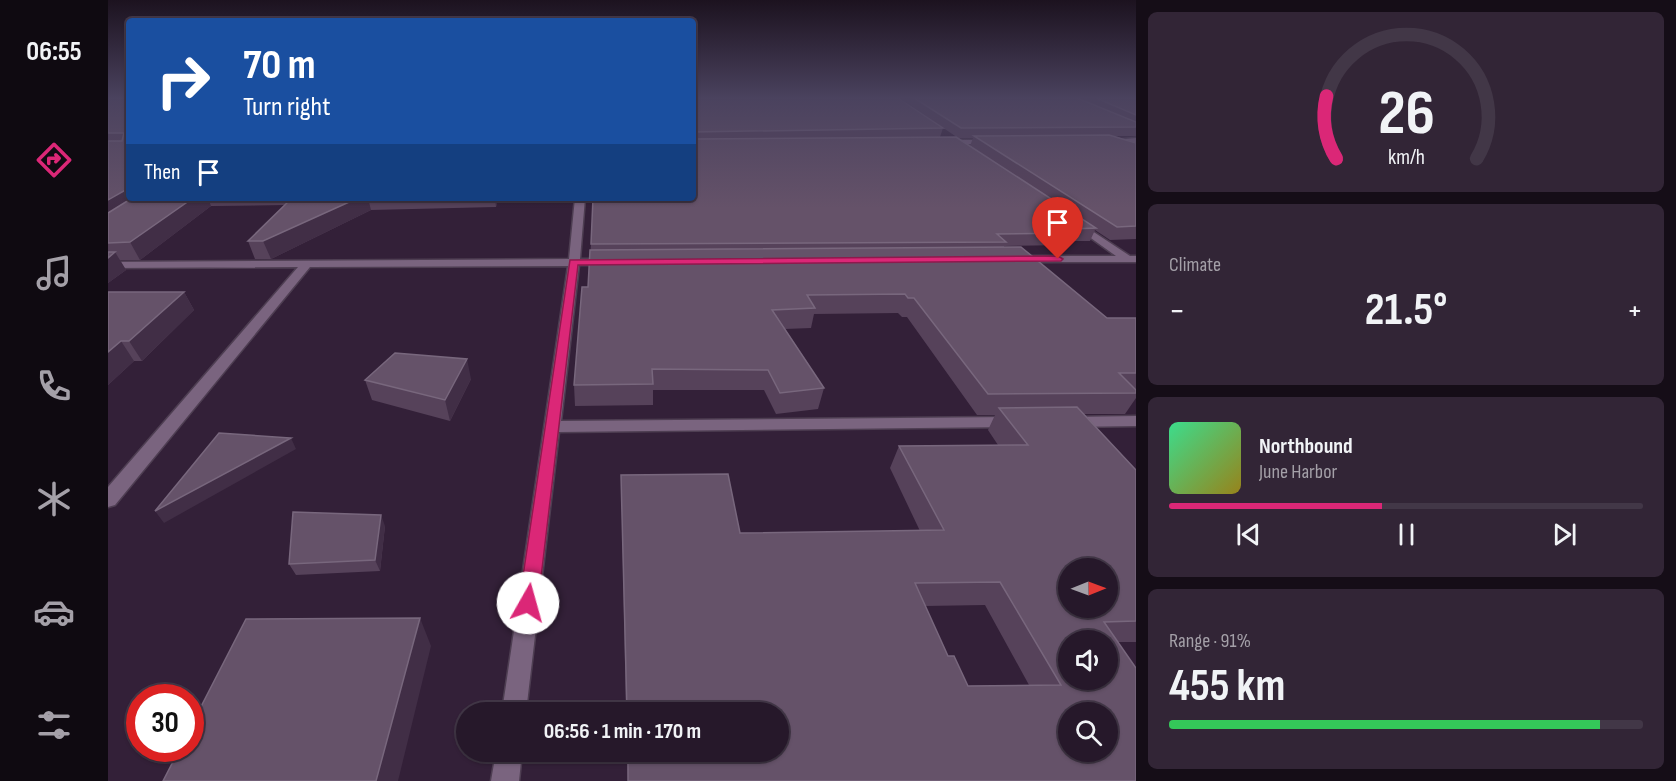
<!DOCTYPE html>
<meta charset="utf-8">
<style>
:root{--surface:#26182a;--page:#322536;--text:#f1f3f6;--muted:#a4a0a8;--line:#423747;--accent:#db2777}
body{margin:0;font-family:"Sofia Sans Condensed",sans-serif;background:var(--page);color:var(--text);height:100vh;display:flex;flex-direction:column;font-size:22px;white-space:nowrap}
*{box-sizing:border-box;margin:0}
p{font-size:20px;color:var(--muted)}
.icon{flex:none;width:33px;height:33px;fill:none;stroke:currentColor;stroke-width:2;stroke-linecap:round;stroke-linejoin:round}
.map{position:relative;flex:1;overflow:hidden}
.panel{display:flex;flex-direction:column;gap:12px;padding:12px;background:#150d17;width:540px}
.panel>*{flex:none}
.banner{position:absolute;left:18px;top:18px;width:570px;height:183px;border-radius:6px;box-shadow:0 2px 4px #0004,0 0 0 2px var(--line);background:#1a4fa0;color:#fff;overflow:hidden}
.needle{width:39px;rotate:89deg}
.fabs{position:absolute;left:950px;top:558px;display:grid;gap:12px}
.fabs a{display:grid;place-items:center;width:60px;height:60px;border-radius:50%;background:var(--surface);box-shadow:0 2px 4px #0004,0 0 0 2px var(--line);font-size:30px}
.speed{position:absolute;left:18px;top:684px;display:flex;gap:12px;font-size:30px;font-weight:700;text-align:center}
.speed>*{display:grid;place-content:center;width:78px;height:78px;border-radius:50%;background:var(--surface);box-shadow:0 2px 4px #0004,0 0 0 2px var(--line);line-height:1}
.speed .limit{border:9px solid #d22;background:#fff;color:#111}
.pin{position:absolute;display:grid;place-items:center;width:51px;height:51px;color:#fff;margin:-62px -26px;border-radius:50% 50% 50% 0;rotate:-45deg;box-shadow:0 0 6px #0007}
.pin .icon{rotate:45deg}
.me{position:absolute;width:66px;margin:-33px;rotate:7deg;stroke-linejoin:round;filter:drop-shadow(0 0 4px #0008)}
.turn{display:flex;align-items:center;gap:21px;height:126px;padding:0 18px;font-size:27px}
.turn .icon{width:78px;height:78px;stroke-width:2.5}
.turn b{display:block;font-size:42px;line-height:51px}
.then{display:flex;align-items:center;height:57px;padding:0 18px;background:#0003;gap:12px;font-size:22px}
.big{font-size:45px;font-weight:700;line-height:1.1}
.panel .card{flex:1;display:flex;flex-direction:column;justify-content:center;gap:9px;min-width:0;padding:0 21px;border-radius:9px;background:var(--page)}
.panel .dial{align-items:center;gap:0}
.dial svg{height:156px;overflow:visible;fill:none;stroke:var(--line);stroke-width:7;stroke-linecap:round;text-anchor:middle}
.dial text{fill:var(--text);stroke:none}
.song{display:flex;align-items:center;gap:18px}
.cover{width:72px;height:72px;border-radius:9px;background:linear-gradient(135deg,hsl(150 70% 55%),hsl(50 70% 35%))}
.played{height:6px;border-radius:3px;background:linear-gradient(90deg,var(--accent) 45%,var(--line) 45%)}
.keys{display:flex;justify-content:space-around;direction:ltr}
.heat{display:flex;justify-content:space-between;align-items:center;font-size:33px;direction:ltr}
.charge{height:9px;border-radius:4px;background:linear-gradient(90deg,#34c759 91%,var(--line) 0)}
.trip{position:absolute;left:348px;top:702px;width:333px;height:60px;border-radius:30px;background:var(--surface);box-shadow:0 2px 4px #0004,0 0 0 2px var(--line);font-weight:700;line-height:60px;text-align:center}
main{display:flex;flex:1;min-height:0}
.menu{display:flex;flex-direction:column;width:108px;justify-content:space-around;align-items:center;background:#0f0a11;color:var(--muted)}
.menu .icon{width:42px;height:42px}
.menu .current{color:var(--accent)}
.menu b{font-size:27px;color:var(--text)}
.map>svg:first-child{display:block}
.lines{fill:none;stroke-linecap:round;stroke-linejoin:round}
.street-casing{stroke:#4e3e52;stroke-width:3}
.street{fill:#7a647f;fill-rule:evenodd}
.wall{fill:#56425a;fill-rule:evenodd}
.shaded-wall{fill:#412e46}
.building{fill:#655269;stroke:#78677d;stroke-width:1.5;fill-rule:evenodd}
.route{fill:#db2777;stroke:#8e194d;stroke-width:1.5}
</style>
<main>
<nav class="menu">
<b>06:55</b>
<svg class="icon current" aria-label="directions" viewBox="0 0 24 24"><path d="M12 3l9 9-9 9-9-9zM9 14v-3h6M13 9l2 2-2 2"/></svg>
<svg class="icon" aria-label="music" viewBox="0 0 24 24"><path d="M9 18V5l10-2v13"/><circle cx="6" cy="18" r="3"/><circle cx="16" cy="16" r="3"/></svg>
<svg class="icon" aria-label="phone" viewBox="0 0 24 24"><path d="M5 4h4l2 5-3 2q2 4 5 5l2-3 5 2v4C11 20 4 13 5 4z"/></svg>
<svg class="icon" aria-label="climate" viewBox="0 0 24 24"><path d="M12 3v18M4 7l16 10M4 17L20 7"/></svg>
<svg class="icon" aria-label="car" viewBox="0 0 24 24"><path d="M5 17H2v-5l4-1 3-4h7l3 4 3 1v5h-3M9 17h6M6 11h13"/><circle cx="7" cy="17" r="2"/><circle cx="17" cy="17" r="2"/></svg>
<svg class="icon" aria-label="filters" viewBox="0 0 24 24"><path d="M4 7h16M4 17h16"/><circle cx="9" cy="7" r="2"/><circle cx="15" cy="17" r="2"/></svg>
</nav>
<div class="map">
<svg width="1028" height="781" viewBox="0 0 1028 781">
<rect width="100%" height="100%" fill="#332038"/>
<g class="lines">
<defs>
<path id="street" d="M1028,138V142L1001,143L997,141Z
M833,140H884L888,142L884,144H836Z
M467,198H477L472,259H500L506,262L500,265H471L453,421L902,417L908,418L910,422L908,426L902,427L451,432L418,712H394L460,266L202,267L7,505L0,507V487L190,267L0,268V262L461,259Z
M969,221L1022,256H1028V262H908L903,259L908,256H1008L966,226V222Z
M1028,416V426L962,427L956,426L954,422L956,418L962,417Z
M388,752H414L411,781H383Z"/>
</defs>
<!-- street casing -->
<use href="#street" class="street-casing"/>
<!-- street -->
<use href="#street" class="street"/>
</g>
<!-- wall -->
<path class="wall" d="M0,98H21V198H390L388,207L263,210L163,259H147L140,241L177,205L103,206L32,260H12L18,270L0,283Z
M585,98L835,128L832,137L862,146L865,138H850L792,98H1028V136H1007L1028,143V239L1002,240L987,230L982,241H964L962,245L896,246V247L999,318H1028V398L1017,414H976L1028,470V642H1010L1028,781H520L519,752H670V712H518L513,475L632,533L812,531L782,468L791,446L890,445L880,430L887,415H869L799,317H794L790,313L706,314L703,328L677,329L716,388L710,409L668,414L656,390H545V405L467,406L466,385L480,287L483,244L585,198ZM877,605L921,685L860,686L840,656L817,606Z
M0,292H76L86,310L34,361H26L0,385Z
M363,379L342,421L264,400L257,380Z
M277,526L272,571L188,575L181,564Z"/>
<!-- shaded-wall -->
<path class="shaded-wall" d="M21,188V198H38L0,221V200Z
M85,198H100L103,206L32,260L22,242Z
M250,198H260L263,210L163,259L155,241Z
M387,198H390L388,207Z
M7,252L18,270L0,283V258Z
M76,292L86,310L34,361L21,341Z
M13,341L26,361L0,385V352Z
M359,359L363,379L342,421L337,400Z
M183,438L188,449L56,523L47,511Z
M273,515L277,526L272,571L267,560Z
M312,618L323,646L290,781H268Z"/>
<!-- building -->
<path class="building" d="M0,98H21V188L0,200V141H14L16,133H0Z
M585,98H790L835,128L585,132Z
M806,98H969L1028,122V127L853,128Z
M988,98H1028V115Z
M1001,135L1028,143V226L1009,227L866,136Z
M848,137L988,228L963,229L968,233L889,234L898,242L483,244L485,198H585V138L586,139Z
M24,198H85L22,242L0,243V213Z
M184,198H250L155,241H140Z
M913,247L999,318H1028V373H1011L1028,390V393L880,394L806,298H800L797,294L699,295L707,308L664,310L716,388L672,393L660,370L544,369L545,384L466,385L474,287H480L482,250Z
M0,252H7L0,258Z
M0,292H76L21,341H13L0,352Z
M287,353L359,359L337,400L257,380Z
M969,407L1028,470V621L996,622L1028,668V781H520V752H670V712H519L513,475L620,474L632,533L836,530L791,446L920,445L891,408ZM960,568H999V608H960ZM892,582L953,685L860,686L846,656H840L807,583ZM960,640H999V680H960ZM960,712H999V752H960Z
M111,433L183,438L47,511Z
M185,512L273,515L267,560L181,564Z
M312,618L268,781H55L72,748H82V728L138,619Z"/>
<!-- sky -->
<linearGradient id="sky" x2="0" y2="1"><stop stop-color="#1c121f"/><stop offset="0.47" stop-color="#4a425e"/><stop offset="1" stop-color="#4a425e" stop-opacity="0"/></linearGradient>
<rect width="1028" height="208" fill="url(#sky)"/>
<!-- route -->
<path class="route" d="M950,256L955,259L953,261L470,265L430,603L427,609L420,612L414,609L411,603L462,260Z"/>
</svg>
<div class="fabs">
<a><svg class="needle" viewBox="-14 -14 28 28"><path d="M0-13l5 13h-10z" fill="#e53935"/><path d="M0 13l5-13h-10z" fill="#a4a0a8"/></svg></a>
<a><svg class="icon" aria-label="sound" viewBox="0 0 24 24"><path d="M4 9h4l5-4v14l-5-4H4zM17 9q2 3 0 6"/></svg></a>
<a><svg class="icon" aria-label="search" viewBox="0 0 24 24"><circle cx="10" cy="10" r="6"/><path d="M15 15l6 6"/></svg></a>
</div>
<div class="speed"><div class="limit">30</div></div>
<div class="pin" style="left:950px;top:259px;background:#d93025"><svg class="icon" aria-label="arrive" viewBox="0 0 24 24"><path d="M6 21V4h12l-3 4 3 4H6"/></svg></div>
<svg class="me" style="left:420px;top:603px" viewBox="-20 -20 40 40"><circle r="19" fill="#fff"/><path d="M0-13L10 11 0 6-10 11z" fill="#db2777"/></svg>
<div class="trip">06:56 · 1 min · 170 m</div>
<div class="banner">
<div class="turn"><svg class="icon" aria-label="right" viewBox="0 0 24 24"><path d="M7 20v-9h11M14 6l5 5-5 5"/></svg><div><b>70 m</b>Turn right</div></div>
<div class="then">Then<svg class="icon" aria-label="arrive" viewBox="0 0 24 24"><path d="M6 21V4h12l-3 4 3 4H6"/></svg></div>
</div>
</div>
<section class="panel">
<div class="card dial"><svg viewBox="0 0 100 80">
<path d="M14 69A42 42 0 1 1 86 69"/>
<path d="M14 69A42 42 0 0 1 9 37" stroke="#db2777"/>
<text x="50" y="56" font-size="32" font-weight="700">26</text>
<text x="50" y="72" font-size="11">km/h</text>
</svg></div>
<div class="card"><p>Climate</p>
<div class="heat"><a>−</a><b class="big">21.5°</b><a>+</a></div>
</div>
<div class="card">
<div class="song"><i class="cover"></i><div><b>Northbound</b><p>June Harbor</p></div></div>
<div class="played"></div>
<div class="keys"><svg class="icon" aria-label="previous" viewBox="0 0 24 24"><path d="M18 5L8 12l10 7zM5 5v14"/></svg><svg class="icon" aria-label="pause" viewBox="0 0 24 24"><path d="M8 5v14M16 5v14"/></svg><svg class="icon" aria-label="next" viewBox="0 0 24 24"><path d="M6 5l10 7-10 7zM19 5v14"/></svg></div>
</div>
<div class="card"><p>Range · 91%</p><b class="big">455 km</b><div class="charge"></div></div>
</section>
</main>
